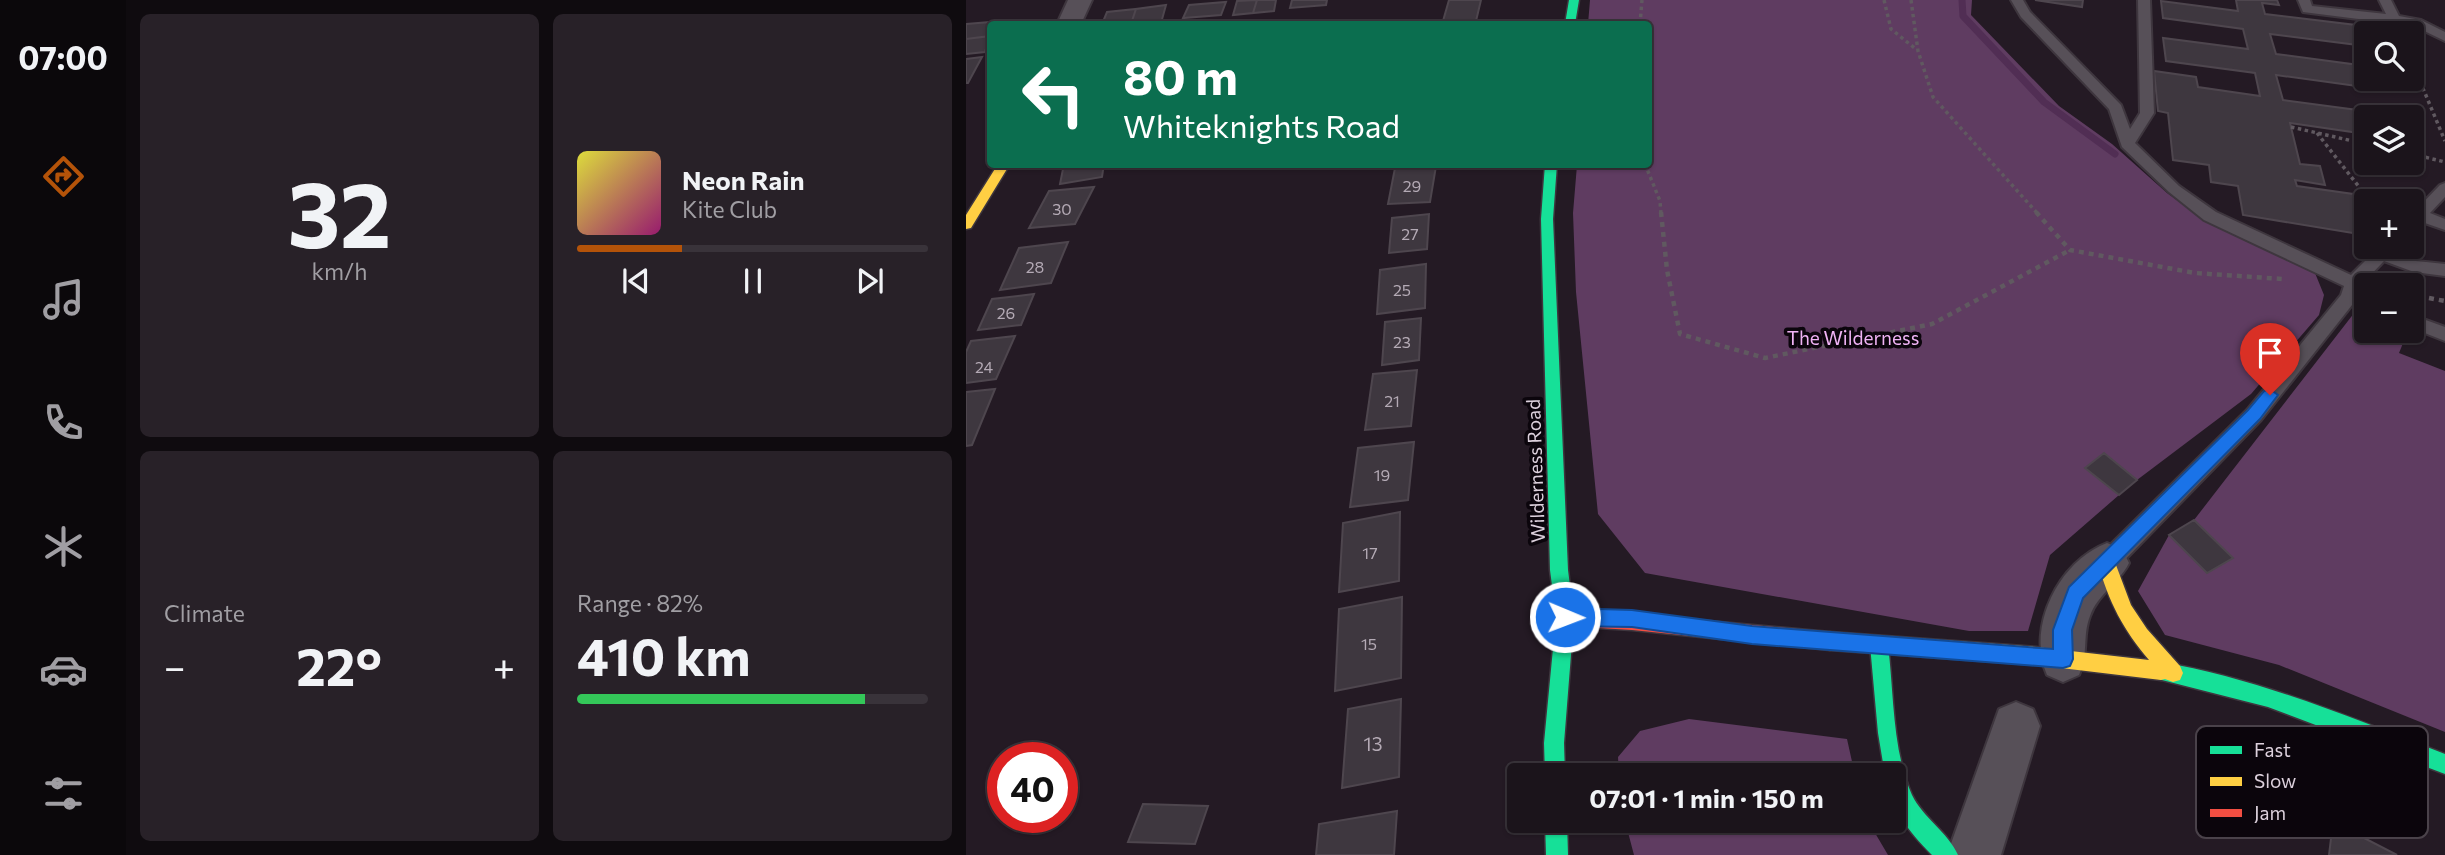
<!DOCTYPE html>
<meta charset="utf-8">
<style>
:root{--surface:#1b141b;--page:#282128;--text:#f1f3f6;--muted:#a09ea3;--line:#39333a;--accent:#b45309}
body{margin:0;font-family:Commissioner,sans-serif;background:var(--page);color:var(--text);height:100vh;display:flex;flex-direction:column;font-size:26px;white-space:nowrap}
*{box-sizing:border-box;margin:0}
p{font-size:23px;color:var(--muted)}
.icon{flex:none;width:38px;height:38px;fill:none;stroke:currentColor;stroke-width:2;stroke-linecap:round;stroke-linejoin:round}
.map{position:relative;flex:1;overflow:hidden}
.side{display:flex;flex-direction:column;gap:14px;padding:14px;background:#0f0b0f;width:840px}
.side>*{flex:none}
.top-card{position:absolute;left:21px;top:21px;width:665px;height:147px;border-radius:7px;box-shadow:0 2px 5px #0004,0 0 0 2px var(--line);background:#0b6e4f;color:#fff;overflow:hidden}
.tools{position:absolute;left:1388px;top:21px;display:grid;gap:14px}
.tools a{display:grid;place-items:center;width:70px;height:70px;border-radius:7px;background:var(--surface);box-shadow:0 2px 5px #0004,0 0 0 2px var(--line);font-size:35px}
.speed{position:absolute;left:21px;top:742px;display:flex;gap:14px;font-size:35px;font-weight:700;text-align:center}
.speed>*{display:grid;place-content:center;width:91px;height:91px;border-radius:50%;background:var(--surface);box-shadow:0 2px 5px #0004,0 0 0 2px var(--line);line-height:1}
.speed .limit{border:10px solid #d22;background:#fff;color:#111}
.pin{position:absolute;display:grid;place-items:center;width:60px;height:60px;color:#fff;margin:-72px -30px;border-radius:50% 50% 50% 0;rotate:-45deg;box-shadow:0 0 7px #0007}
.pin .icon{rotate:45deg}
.me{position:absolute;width:77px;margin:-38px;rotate:91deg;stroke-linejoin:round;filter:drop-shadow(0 0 5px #0008)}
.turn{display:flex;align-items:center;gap:24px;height:147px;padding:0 21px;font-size:32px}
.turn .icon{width:91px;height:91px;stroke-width:2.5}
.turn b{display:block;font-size:49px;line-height:60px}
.big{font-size:52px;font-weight:700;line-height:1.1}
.side .widget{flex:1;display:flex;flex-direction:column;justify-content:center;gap:10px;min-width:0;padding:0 24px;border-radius:10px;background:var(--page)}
.side .dial{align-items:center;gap:0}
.dial b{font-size:91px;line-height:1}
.song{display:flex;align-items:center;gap:21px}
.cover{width:84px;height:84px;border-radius:10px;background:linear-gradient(135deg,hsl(60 70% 55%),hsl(320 70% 35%))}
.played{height:7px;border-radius:4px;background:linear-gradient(90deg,var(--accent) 30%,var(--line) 30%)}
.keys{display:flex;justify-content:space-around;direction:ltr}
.heat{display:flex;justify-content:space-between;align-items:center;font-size:38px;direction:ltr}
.charge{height:10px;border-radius:5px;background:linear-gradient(90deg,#34c759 82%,var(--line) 0)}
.side .tiles{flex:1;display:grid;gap:14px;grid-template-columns:repeat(2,1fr)}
.trip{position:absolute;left:541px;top:763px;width:399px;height:70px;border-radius:7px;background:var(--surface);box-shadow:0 2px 5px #0004,0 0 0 2px var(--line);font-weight:700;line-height:70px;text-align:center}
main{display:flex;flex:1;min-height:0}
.tab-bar{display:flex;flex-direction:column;width:126px;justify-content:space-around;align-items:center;background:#0b080b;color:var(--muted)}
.tab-bar .icon{width:49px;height:49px}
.tab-bar .selected{color:var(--accent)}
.tab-bar b{font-size:32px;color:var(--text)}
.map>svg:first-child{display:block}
.forest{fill:#5f3c61}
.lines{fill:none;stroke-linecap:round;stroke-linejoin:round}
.stream{stroke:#512e54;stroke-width:7}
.building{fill:#3e373f;stroke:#4e464e;stroke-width:2}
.lane-casing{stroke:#3e363e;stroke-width:4}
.street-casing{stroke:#3e363e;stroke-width:4}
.fast-casing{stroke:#3e363e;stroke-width:3}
.slow-casing{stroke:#3e363e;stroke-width:3}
.jam-casing{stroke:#3e363e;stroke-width:3}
.path-far1{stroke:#605960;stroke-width:3.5;stroke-dasharray:3.5 3.5;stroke-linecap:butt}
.path{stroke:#605960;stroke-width:4.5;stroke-dasharray:5 5;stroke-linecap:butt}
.lane{fill:#575058;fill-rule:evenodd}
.street{fill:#575058;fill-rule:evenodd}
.fast{fill:#16e098;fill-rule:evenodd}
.slow{fill:#ffcf43;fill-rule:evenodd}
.jam{fill:#f24e42;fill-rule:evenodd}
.route{fill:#1a73e8;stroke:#114b97;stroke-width:2}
.labels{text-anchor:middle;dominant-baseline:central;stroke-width:7;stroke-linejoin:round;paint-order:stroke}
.number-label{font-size:16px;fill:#b4aab5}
.park-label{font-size:19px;fill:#f0b3f5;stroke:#0b050c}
.street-label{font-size:19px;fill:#dcd0dc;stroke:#0b050c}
.near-number-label{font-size:19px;fill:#b4aab5}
.key{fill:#0b050c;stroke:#4a424a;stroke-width:2}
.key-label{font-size:19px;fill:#dcd0dc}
</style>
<main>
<nav class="tab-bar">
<b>07:00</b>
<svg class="icon selected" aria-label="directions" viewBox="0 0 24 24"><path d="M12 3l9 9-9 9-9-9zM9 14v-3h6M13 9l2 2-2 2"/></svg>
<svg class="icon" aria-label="music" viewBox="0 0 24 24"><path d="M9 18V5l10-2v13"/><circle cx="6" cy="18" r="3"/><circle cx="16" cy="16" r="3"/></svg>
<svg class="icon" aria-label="phone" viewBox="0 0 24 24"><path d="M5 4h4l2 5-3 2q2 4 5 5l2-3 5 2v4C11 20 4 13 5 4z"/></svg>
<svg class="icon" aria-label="climate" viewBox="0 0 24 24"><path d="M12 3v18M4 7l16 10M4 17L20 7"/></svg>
<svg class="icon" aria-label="car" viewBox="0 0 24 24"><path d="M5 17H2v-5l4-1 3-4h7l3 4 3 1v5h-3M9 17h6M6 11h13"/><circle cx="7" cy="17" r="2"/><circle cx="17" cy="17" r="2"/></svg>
<svg class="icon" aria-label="filters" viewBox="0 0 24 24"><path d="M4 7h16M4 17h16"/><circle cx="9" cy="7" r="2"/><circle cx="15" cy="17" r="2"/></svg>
</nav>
<section class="side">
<div class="tiles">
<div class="widget dial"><b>32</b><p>km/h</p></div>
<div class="widget">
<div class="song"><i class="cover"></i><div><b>Neon Rain</b><p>Kite Club</p></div></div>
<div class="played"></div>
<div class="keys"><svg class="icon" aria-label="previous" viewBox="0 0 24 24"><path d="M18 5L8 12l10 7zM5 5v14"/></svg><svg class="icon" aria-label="pause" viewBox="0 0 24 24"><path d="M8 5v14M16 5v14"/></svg><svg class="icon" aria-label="next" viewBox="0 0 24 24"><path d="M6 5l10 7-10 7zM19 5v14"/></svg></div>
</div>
<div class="widget"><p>Climate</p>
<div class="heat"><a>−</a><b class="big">22°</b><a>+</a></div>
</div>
<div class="widget"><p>Range · 82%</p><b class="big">410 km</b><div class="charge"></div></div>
</div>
</section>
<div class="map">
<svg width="1479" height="855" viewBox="0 0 1479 855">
<rect width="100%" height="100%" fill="#241a24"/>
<!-- forest -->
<path class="forest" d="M624,0H1006L1005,15L1093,106L1146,144L1201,193L1240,221L1349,273L1358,295L1353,315L1285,394L1171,480L1138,453L1120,468L1153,495L1084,555L1062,631H1003L679,573L632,514L610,292L607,213L611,165L682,164V24H622Z
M1392,308L1400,311V331H1442L1433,353L1479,371V732L1313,665L1199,635L1172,591L1203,535L1241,573L1266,558L1228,520Z
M723,719L881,739L889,775H653L652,757L674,731Z
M659,821H902L922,855H668Z"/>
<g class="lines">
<!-- stream -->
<path class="stream" d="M996,0L997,16L1078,102L1149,154"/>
</g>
<!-- building -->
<path class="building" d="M291,0L287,13L267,15L271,1Z
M291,0H310L308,11L287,13Z
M326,0H361L360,5L324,8Z
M483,0H515L510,21H477Z
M1069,0H1117L1116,7Z
M1270,0H1311L1313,5L1296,3L1299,14L1398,26L1400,46L1304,34L1310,54L1400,66V79H1416L1420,90L1310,75L1317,100L1429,115L1430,117H1400V134L1324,123L1334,164L1354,166L1359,185L1329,180L1331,186L1387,194L1399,235L1277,215L1272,186L1245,182L1243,165L1207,160L1202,113L1192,111L1188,71L1230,77L1232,87L1294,96L1289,73L1200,61L1197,38L1282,49L1277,29L1197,18L1195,1L1272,11Z
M260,2L255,15L217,18L223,5Z
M200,5L195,23L165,24L170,9Z
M170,9L165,24H136L141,12Z
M37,21L35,24H24V36L0,39V24Z
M24,36L19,52L0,54V39Z
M16,57L2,83H0V59Z
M98,164H138L136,177L94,184Z
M470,166L464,202L422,204L429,168Z
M128,187L109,224L63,228L83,191Z
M463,214L461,249L423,253L426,218Z
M102,242L85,283L34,290L53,248Z
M460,264L459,308L411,314L414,270Z
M68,294L55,325L12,330L26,299Z
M455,318L453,360L416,365L419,322Z
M49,336L30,379L0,383V352L5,341Z
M451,370L445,426L399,430L407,374Z
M29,389L6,445L0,446V392Z
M448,442L442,500L384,507L392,448Z
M1138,453L1171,480L1153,495L1119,468Z
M434,512L433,581L373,592L377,523Z
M1228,520L1267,558L1241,573L1203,535Z
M436,597L435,678L369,691L373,609Z
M435,699L433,777L376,788L382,709Z
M177,804L242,806L229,844L162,842Z
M431,811L428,855H350L353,824Z
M1367,822L1431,855H1363Z"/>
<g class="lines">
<defs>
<path id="lane" d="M1045,0H1057L1064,12L1155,105L1164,129L1174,113L1172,0H1184L1188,113L1169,143L1213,186L1250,212L1385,275L1413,247H1430L1427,252L1450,261L1479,264V276L1448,272L1418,261L1395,285L1392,294L1400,297V309L1386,305L1295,420L1149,570L1141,573L1133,570L1130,563L1133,556L1281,410L1375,295L1378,286L1238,220L1203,192L1156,147L1143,109L1055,17Z
M1332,0H1344L1346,6L1420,14L1413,0H1425L1433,16L1455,20L1479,32V41L1448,26L1337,12Z
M1479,183V197L1464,213L1479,219V230L1456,222L1446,228V214L1474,185Z
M1446,315L1479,327V341L1446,328Z"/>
<path id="street" d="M102,0H126L115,24H91Z
M1141,543L1156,549L1163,563C1153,583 1131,595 1124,616C1116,636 1123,653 1113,675L1097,682L1081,675C1060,627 1093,561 1141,543Z
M1050,702L1067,709L1074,726L1035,855H981L1033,709Z"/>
<path id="fast" d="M603,0H613L609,24H599Z
M579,164H591L587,219L602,570L608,617L598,743L599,775H579L578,743L590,617L584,570L575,219Z
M913,636L920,639L922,645C928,693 926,750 946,795C957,818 982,832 992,855H966C939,827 928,815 928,775H919L912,733L904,645L906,639Z
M1195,662C1294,679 1386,718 1479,754V774L1302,707L1188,678L1185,671L1188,664Z
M579,821H601L602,855H580Z"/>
<path id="slow" d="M32,164H44L5,228L0,229V215Z
M1141,555L1147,557L1165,605L1181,629L1214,666L1217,673L1214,680L1207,682L1199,679L1195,680L1070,665L864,650L857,647L855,641L857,635L864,632L1070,647L1183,660C1158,631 1142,601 1132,563L1135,557Z"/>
<path id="jam" d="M599,608L864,632L871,635L873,641L871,647L864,650L666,630L599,626L592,623L590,617L592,611Z"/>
</defs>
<!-- lane casing -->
<use href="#lane" class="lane-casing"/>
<!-- street casing -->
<use href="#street" class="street-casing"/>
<!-- fast casing -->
<use href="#fast" class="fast-casing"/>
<!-- slow casing -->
<use href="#slow" class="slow-casing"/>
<!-- jam casing -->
<use href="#jam" class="jam-casing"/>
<!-- path-far1 -->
<path class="path-far1" d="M918,0L925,29L951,50
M945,0L952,51L967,97L1072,214
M674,24L676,0
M1446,62L1479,141
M1325,127L1400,144
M1351,133L1404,201
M1446,154L1479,162
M679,164L694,201L695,214"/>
<!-- path -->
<path class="path" d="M695,212L701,270L714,334L799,358L966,324L1104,250
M1070,212L1104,250L1229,273L1317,279
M1463,298L1479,301"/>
<!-- lane -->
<use href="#lane" class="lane"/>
<!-- street -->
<use href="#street" class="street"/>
<!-- fast -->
<use href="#fast" class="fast"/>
<!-- slow -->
<use href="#slow" class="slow"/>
<!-- jam -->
<use href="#jam" class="jam"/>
</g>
<!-- route -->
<path class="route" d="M1304,389L1312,395L1294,419L1117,598L1106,630L1107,659L1104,666L1097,668L786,644L666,627L599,626L593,623L590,617L593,611L599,608L666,610L786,626L1087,649V630L1103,587L1282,410L1298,391Z"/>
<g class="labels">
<!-- number labels -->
<g class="number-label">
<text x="446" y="185">29</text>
<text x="96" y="208">30</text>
<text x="444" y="233">27</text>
<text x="69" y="266">28</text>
<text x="436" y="289">25</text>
<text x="40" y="312">26</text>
<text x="436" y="341">23</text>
<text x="18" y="366">24</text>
<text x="426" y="400">21</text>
<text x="416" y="474">19</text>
<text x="404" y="552">17</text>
<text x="403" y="643">15</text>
</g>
<!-- park labels -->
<g class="park-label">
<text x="887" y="337">The Wilderness</text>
</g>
<!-- street labels -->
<g class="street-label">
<text transform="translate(569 471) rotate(-92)">Wilderness Road</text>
</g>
<!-- near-number labels -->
<g class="near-number-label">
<text x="407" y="743">13</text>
</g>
</g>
<!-- legend -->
<rect x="1230" y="726" width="232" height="112" rx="10" class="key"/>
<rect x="1244" y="746" width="32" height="8" fill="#16e098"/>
<rect x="1244" y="777" width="32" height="9" fill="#ffcf43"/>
<rect x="1244" y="809" width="32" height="8" fill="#f24e42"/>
<g class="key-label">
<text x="1288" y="757">Fast</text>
<text x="1288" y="788">Slow</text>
<text x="1288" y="820">Jam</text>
</g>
</svg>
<div class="tools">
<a><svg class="icon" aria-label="search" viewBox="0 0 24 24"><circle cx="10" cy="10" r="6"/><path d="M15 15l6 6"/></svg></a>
<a><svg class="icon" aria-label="layers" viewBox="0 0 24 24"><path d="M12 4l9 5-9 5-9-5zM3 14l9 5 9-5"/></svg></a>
<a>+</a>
<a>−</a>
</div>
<div class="speed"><div class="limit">40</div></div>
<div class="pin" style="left:1304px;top:395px;background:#d93025"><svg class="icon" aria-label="arrive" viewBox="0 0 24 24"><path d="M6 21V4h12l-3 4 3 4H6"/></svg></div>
<svg class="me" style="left:599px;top:617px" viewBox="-20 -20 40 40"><circle r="17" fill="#1a73e8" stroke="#fff" stroke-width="3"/><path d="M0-11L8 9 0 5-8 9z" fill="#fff"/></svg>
<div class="trip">07:01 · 1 min · 150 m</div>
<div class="top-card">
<div class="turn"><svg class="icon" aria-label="left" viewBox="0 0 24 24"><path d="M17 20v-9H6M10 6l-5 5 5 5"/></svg><div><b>80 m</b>Whiteknights Road</div></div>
</div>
</div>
</main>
